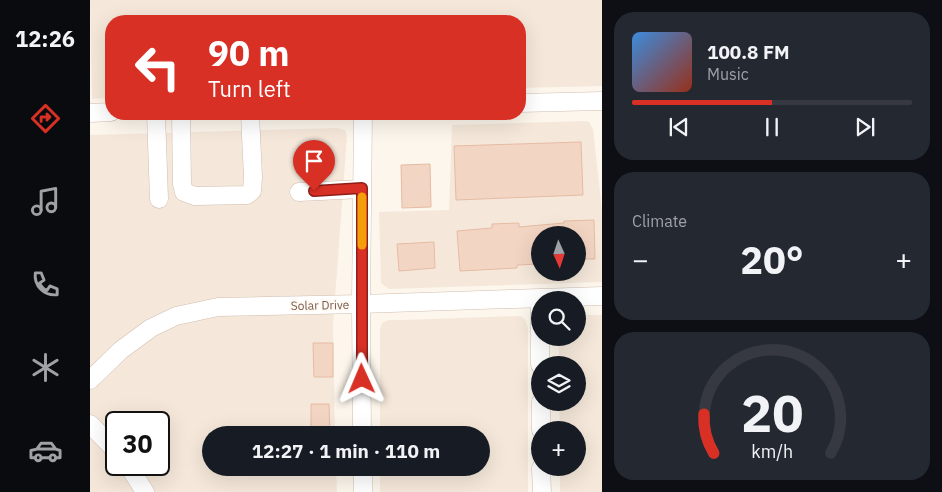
<!DOCTYPE html>
<meta charset="utf-8">
<style>
:root{--surface:#171b24;--page:#242831;--text:#f1f3f6;--muted:#9ea1a6;--line:#363941;--accent:#d93025}
body{margin:0;font-family:"IBM Plex Sans",sans-serif;background:var(--page);color:var(--text);height:100vh;display:flex;flex-direction:column;font-size:19px;white-space:nowrap}
*{box-sizing:border-box;margin:0}
p{font-size:16px;color:var(--muted)}
.icon{flex:none;width:28px;height:28px;fill:none;stroke:currentColor;stroke-width:2;stroke-linecap:round;stroke-linejoin:round}
.map{position:relative;flex:1;overflow:hidden}
.panel{display:flex;flex-direction:column;gap:12px;padding:12px;background:#0d0f14;width:340px}
.panel>*{flex:none}
.guide{position:absolute;left:15px;top:15px;width:421px;height:105px;border-radius:20px;box-shadow:0 5px 20px #0002;background:#d93025;color:#fff;overflow:hidden}
.needle{width:32px;rotate:177deg}
.controls{position:absolute;left:441px;top:226px;display:grid;gap:10px}
.controls a{display:grid;place-items:center;width:55px;height:55px;border-radius:50%;background:var(--surface);box-shadow:0 5px 20px #0002;font-size:25px}
.speed{position:absolute;left:15px;top:411px;display:flex;gap:10px;font-size:25px;font-weight:700;text-align:center}
.speed>*{display:grid;place-content:center;width:65px;height:65px;border-radius:50%;background:var(--surface);box-shadow:0 5px 20px #0002;line-height:1}
.speed .limit{border:2px solid #111;border-radius:8px;background:#fff;color:#111}
.pin{position:absolute;display:grid;place-items:center;width:42px;height:42px;color:#fff;margin:-51px -21px;border-radius:50% 50% 50% 0;rotate:-45deg;box-shadow:0 0 5px #0007}
.pin .icon{rotate:45deg}
.me{position:absolute;width:55px;margin:-28px;rotate:359deg;stroke-linejoin:round;filter:drop-shadow(0 0 4px #0008)}
.turn{display:flex;align-items:center;gap:18px;height:105px;padding:0 20px;font-size:22px}
.turn .icon{width:65px;height:65px;stroke-width:2.5}
.turn b{display:block;font-size:35px;line-height:42px}
.big{font-size:38px;font-weight:700;line-height:1.1}
.panel .tile{flex:1;display:flex;flex-direction:column;justify-content:center;gap:8px;min-width:0;padding:0 18px;border-radius:20px;background:var(--page)}
.panel .dial{align-items:center;gap:0}
.dial svg{height:130px;overflow:visible;fill:none;stroke:var(--line);stroke-width:7;stroke-linecap:round;text-anchor:middle}
.dial text{fill:var(--text);stroke:none}
.song{display:flex;align-items:center;gap:15px}
.cover{width:60px;height:60px;border-radius:8px;background:linear-gradient(135deg,hsl(210 70% 55%),hsl(10 70% 35%))}
.played{height:5px;border-radius:2px;background:linear-gradient(90deg,var(--accent) 50%,var(--line) 50%)}
.keys{display:flex;justify-content:space-around;direction:ltr}
.heat{display:flex;justify-content:space-between;align-items:center;font-size:28px;direction:ltr}
.trip{position:absolute;left:112px;top:426px;width:288px;height:50px;border-radius:25px;background:var(--surface);box-shadow:0 5px 20px #0002;font-weight:700;line-height:50px;text-align:center}
main{display:flex;flex:1;min-height:0}
.dock{display:flex;flex-direction:column;width:90px;justify-content:space-around;align-items:center;background:#090b0e;color:var(--muted)}
.dock .icon{width:35px;height:35px}
.dock .current{color:var(--accent)}
.dock b{font-size:22px;color:var(--text)}
.map>svg:first-child{display:block}
.residential{fill:#f5e8da;fill-rule:evenodd}
.building{fill:#f3d5c3;stroke:#e6bba3}
.lines{fill:none;stroke-linecap:round;stroke-linejoin:round}
.minor-casing{stroke:#d1beb0;stroke-width:19}
.minor{stroke:#fff;stroke-width:18}
.route-casing{stroke:#8d1f18;stroke-width:12}
.route{stroke:#d93025;stroke-width:9}
.slow{stroke:#f59e0b;stroke-width:9}
.labels{text-anchor:middle;dominant-baseline:central;stroke-width:4;stroke-linejoin:round;paint-order:stroke}
.street-label{font-size:12px;fill:#7a5c4d;stroke:#fffaf3}
</style>
<main>
<nav class="dock">
<b>12:26</b>
<svg class="icon current" aria-label="directions" viewBox="0 0 24 24"><path d="M12 3l9 9-9 9-9-9zM9 14v-3h6M13 9l2 2-2 2"/></svg>
<svg class="icon" aria-label="music" viewBox="0 0 24 24"><path d="M9 18V5l10-2v13"/><circle cx="6" cy="18" r="3"/><circle cx="16" cy="16" r="3"/></svg>
<svg class="icon" aria-label="phone" viewBox="0 0 24 24"><path d="M5 4h4l2 5-3 2q2 4 5 5l2-3 5 2v4C11 20 4 13 5 4z"/></svg>
<svg class="icon" aria-label="climate" viewBox="0 0 24 24"><path d="M12 3v18M4 7l16 10M4 17L20 7"/></svg>
<svg class="icon" aria-label="car" viewBox="0 0 24 24"><path d="M5 17H2v-5l4-1 3-4h7l3 4 3 1v5h-3M9 17h6M6 11h13"/><circle cx="7" cy="17" r="2"/><circle cx="17" cy="17" r="2"/></svg>
</nav>
<div class="map">
<svg width="512" height="492" viewBox="0 0 512 492">
<rect width="100%" height="100%" fill="#fdf6ec"/>
<!-- residential -->
<path class="residential" d="M0,0H512V86L430,88V21H21V98L2,99Z
M496,121L499,122L503,129L512,211V282L299,289L291,283L289,212L359,210L362,125ZM450,235H488V272H450Z
M247,128L255,130L257,136L243,325L245,435H121V468H246L247,492H0V135ZM26,422H69V465H26Z
M488,315H512V492H470V468H488V430H470L469,403L488,402V365H469V338H488Z
M431,316L435,319L438,328V492H290V468H391V435H290V329L292,323L299,320H313Z"/>
<!-- building -->
<path class="building" d="M491,142L493,195L366,200L364,146Z
M340,164L341,207L312,208L311,165Z
M504,220L505,259H488V235H450V264L427,265V268L370,271L367,231L402,228V224L429,223V227L474,223V221Z
M344,242L345,268L309,271L307,244Z
M223,343H243V377H224Z
M221,404H239L240,435H221Z"/>
<g class="lines">
<defs>
<path id="minor" d="M430,103L512,101
M0,113L21,112
M66,114L69,199
M91,114L92,184L94,192L105,196L157,195L162,191L163,177L160,114
M209,192L272,189
M450,298V334
M450,338V365
M0,380L31,350L61,328L86,316L128,307L271,304L512,296
M451,402V430
M0,424L26,451
M272,435L271,304L273,114
M38,465L55,492
M273,468V492
M451,468L452,492"/>
</defs>
<!-- minor casing -->
<use href="#minor" class="minor-casing"/>
<!-- minor -->
<use href="#minor" class="minor"/>
</g>
<g class="lines">
<defs>
<path id="route" d="M224,191L272,188V379"/>
</defs>
<!-- route casing -->
<use href="#route" class="route-casing"/>
<!-- route -->
<use href="#route" class="route"/>
<!-- slow -->
<path class="slow" d="M272,245V197"/>
</g>
<g class="labels">
<!-- street labels -->
<g class="street-label">
<text transform="translate(230 305) rotate(-1)">Solar Drive</text>
</g>
</g>
</svg>
<div class="controls">
<a><svg class="needle" viewBox="-14 -14 28 28"><path d="M0-13l5 13h-10z" fill="#e53935"/><path d="M0 13l5-13h-10z" fill="#9ea1a6"/></svg></a>
<a><svg class="icon" aria-label="search" viewBox="0 0 24 24"><circle cx="10" cy="10" r="6"/><path d="M15 15l6 6"/></svg></a>
<a><svg class="icon" aria-label="layers" viewBox="0 0 24 24"><path d="M12 4l9 5-9 5-9-5zM3 14l9 5 9-5"/></svg></a>
<a>+</a>
</div>
<div class="speed"><div class="limit">30</div></div>
<div class="pin" style="left:224px;top:191px;background:#d93025"><svg class="icon" aria-label="arrive" viewBox="0 0 24 24"><path d="M6 21V4h12l-3 4 3 4H6"/></svg></div>
<svg class="me" style="left:272px;top:379px" viewBox="-20 -20 40 40"><path d="M0-17L14 15 0 8-14 15z" fill="#d93025" stroke="#fff" stroke-width="4"/></svg>
<div class="trip">12:27 · 1 min · 110 m</div>
<div class="guide">
<div class="turn"><svg class="icon" aria-label="left" viewBox="0 0 24 24"><path d="M17 20v-9H6M10 6l-5 5 5 5"/></svg><div><b>90 m</b>Turn left</div></div>
</div>
</div>
<section class="panel">
<div class="tile">
<div class="song"><i class="cover"></i><div><b>100.8 FM</b><p>Music</p></div></div>
<div class="played"></div>
<div class="keys"><svg class="icon" aria-label="previous" viewBox="0 0 24 24"><path d="M18 5L8 12l10 7zM5 5v14"/></svg><svg class="icon" aria-label="pause" viewBox="0 0 24 24"><path d="M8 5v14M16 5v14"/></svg><svg class="icon" aria-label="next" viewBox="0 0 24 24"><path d="M6 5l10 7-10 7zM19 5v14"/></svg></div>
</div>
<div class="tile"><p>Climate</p>
<div class="heat"><a>−</a><b class="big">20°</b><a>+</a></div>
</div>
<div class="tile dial"><svg viewBox="0 0 100 80">
<path d="M14 69A42 42 0 1 1 86 69"/>
<path d="M14 69A42 42 0 0 1 8 45" stroke="#d93025"/>
<text x="50" y="56" font-size="32" font-weight="700">20</text>
<text x="50" y="72" font-size="11">km/h</text>
</svg></div>
</section>
</main>
